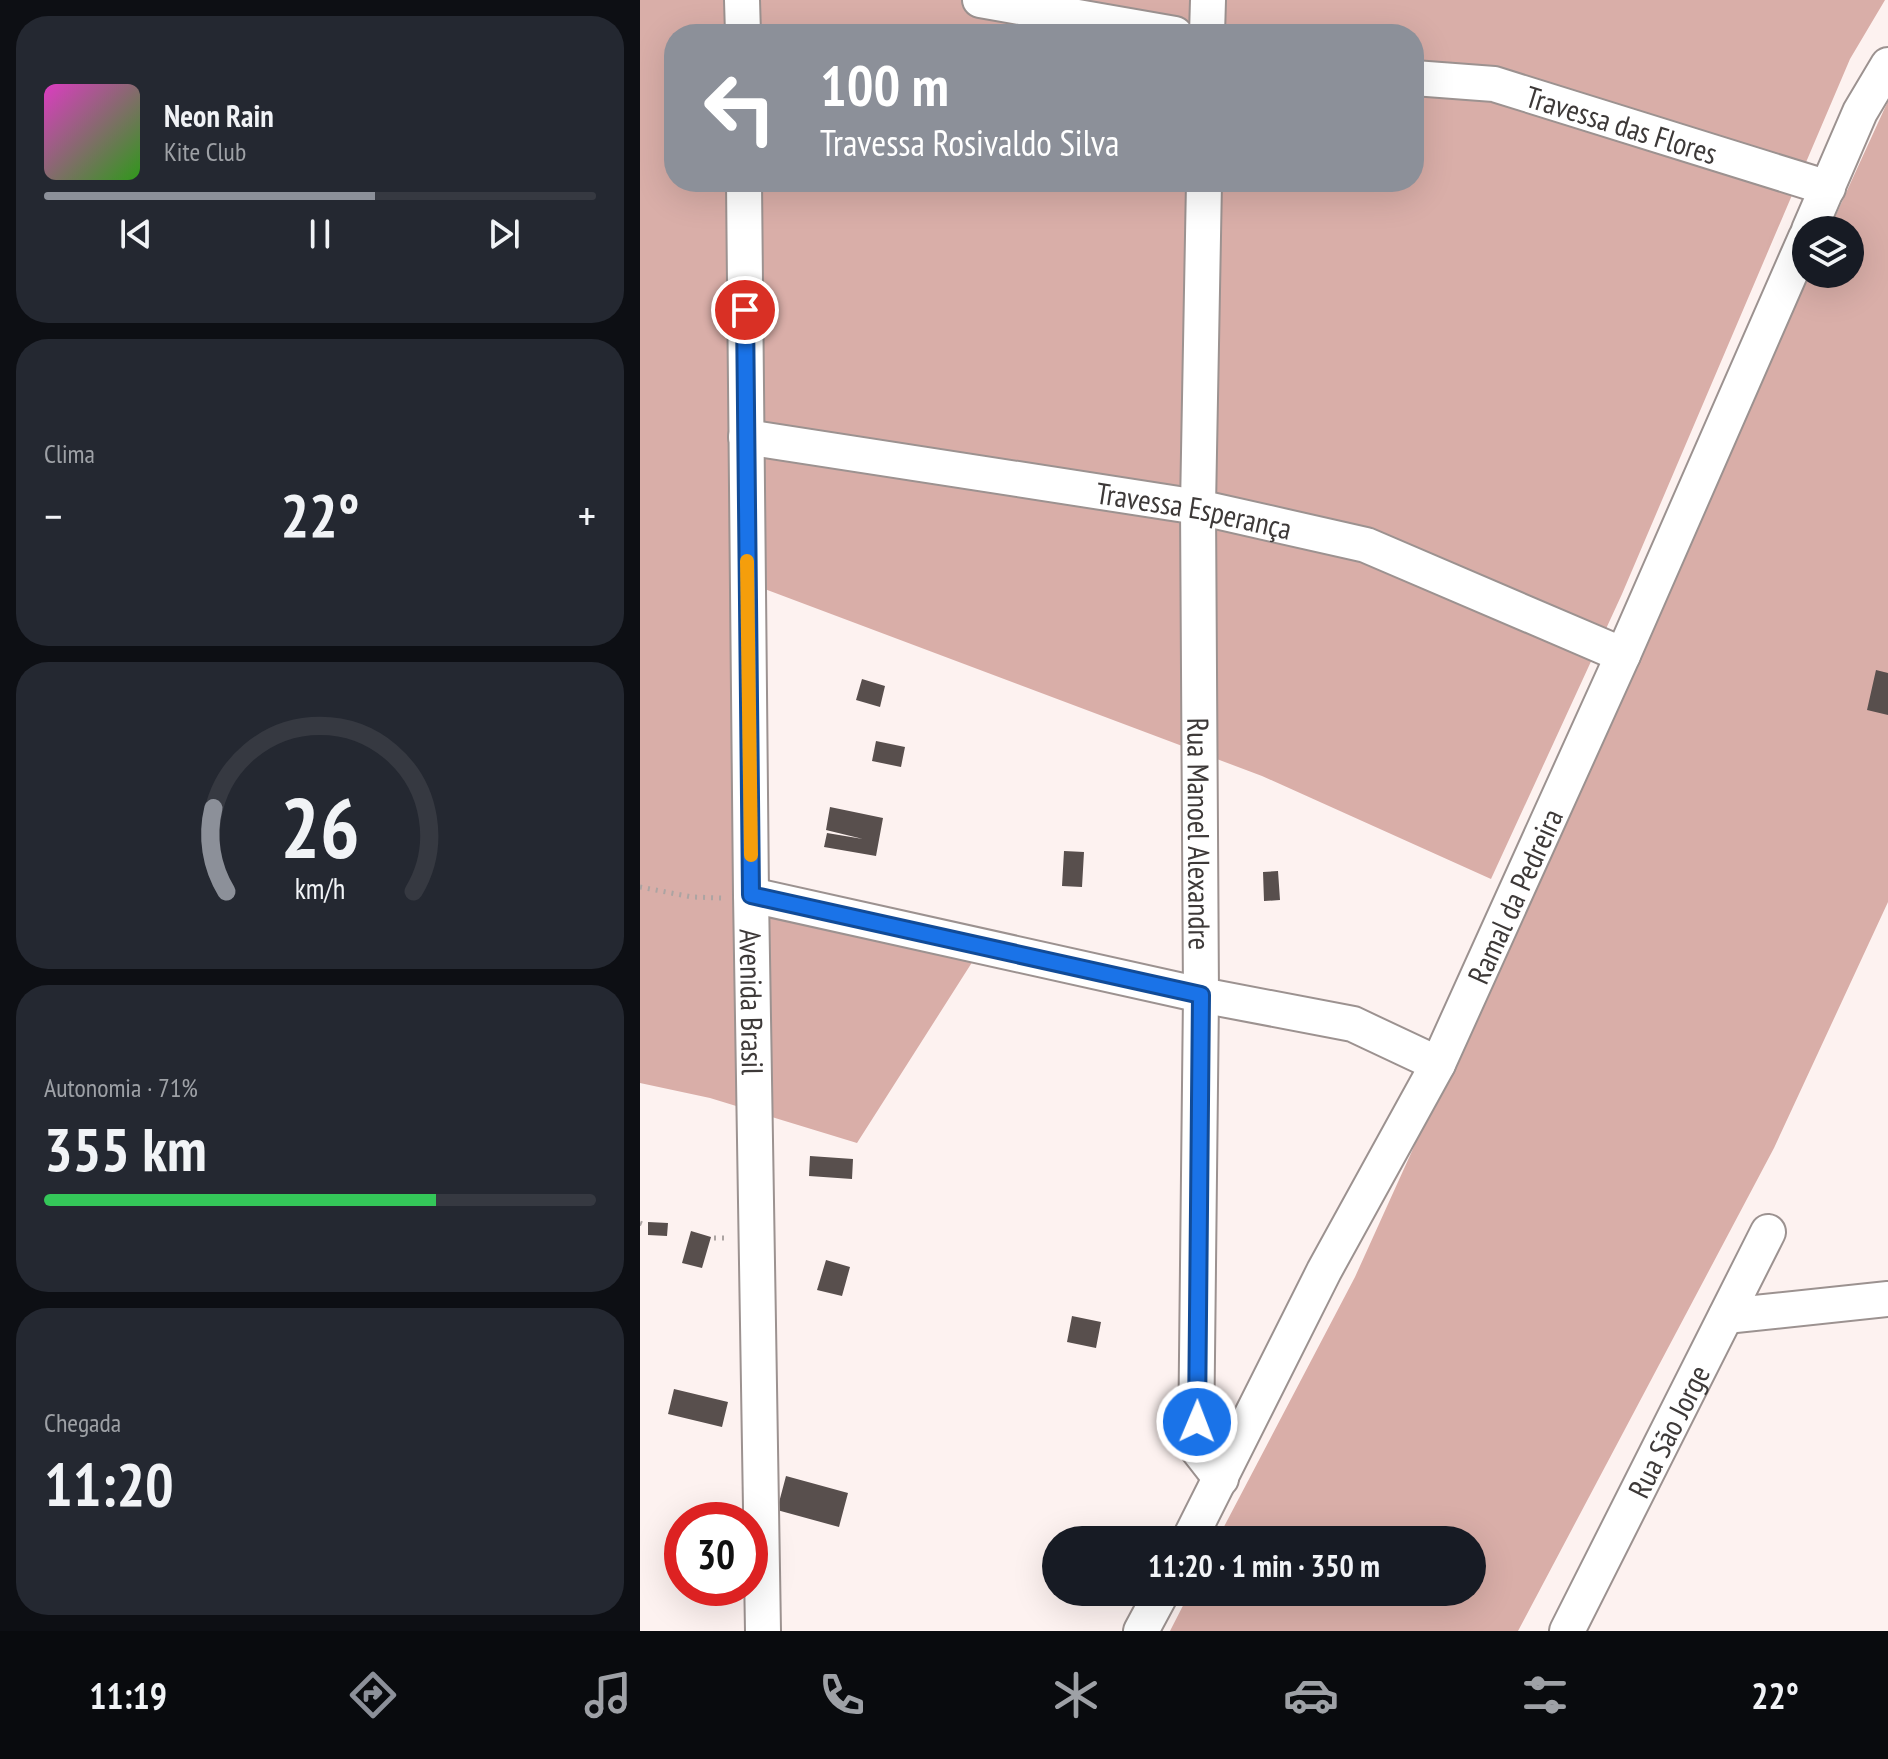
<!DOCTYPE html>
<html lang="pt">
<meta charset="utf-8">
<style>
:root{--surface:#171b24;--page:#242831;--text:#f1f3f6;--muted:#9ea1a6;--line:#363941;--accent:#8c9099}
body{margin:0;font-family:"PT Sans Narrow",sans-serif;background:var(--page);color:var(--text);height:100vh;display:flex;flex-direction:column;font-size:30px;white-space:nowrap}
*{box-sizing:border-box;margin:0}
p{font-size:26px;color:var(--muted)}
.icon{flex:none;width:44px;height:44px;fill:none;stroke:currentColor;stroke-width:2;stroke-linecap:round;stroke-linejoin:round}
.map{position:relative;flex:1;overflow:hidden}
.side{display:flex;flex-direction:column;gap:16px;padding:16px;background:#0d0f14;width:640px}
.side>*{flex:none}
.banner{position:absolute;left:24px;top:24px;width:760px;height:168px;border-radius:32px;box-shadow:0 8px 32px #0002;background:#8c9099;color:#fff;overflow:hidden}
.buttons{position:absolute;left:1152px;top:216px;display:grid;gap:16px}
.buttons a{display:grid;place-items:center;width:72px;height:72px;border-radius:50%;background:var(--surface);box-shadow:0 8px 32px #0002;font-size:40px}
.speed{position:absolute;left:24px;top:1502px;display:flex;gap:16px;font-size:40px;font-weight:700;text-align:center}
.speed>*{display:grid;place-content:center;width:104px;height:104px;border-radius:50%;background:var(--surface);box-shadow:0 8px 32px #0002;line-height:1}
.speed .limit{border:12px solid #d22;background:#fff;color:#111}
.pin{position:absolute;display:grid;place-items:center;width:68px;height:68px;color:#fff;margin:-34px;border:4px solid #fff;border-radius:50%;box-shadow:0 2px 8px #0007}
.me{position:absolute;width:88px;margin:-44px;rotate:1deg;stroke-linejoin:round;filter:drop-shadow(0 0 6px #0008)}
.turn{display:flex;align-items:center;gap:28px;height:168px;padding:0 24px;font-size:36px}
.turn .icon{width:104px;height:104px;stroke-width:2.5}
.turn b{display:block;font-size:56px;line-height:68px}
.big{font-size:60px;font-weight:800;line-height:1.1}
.side .card{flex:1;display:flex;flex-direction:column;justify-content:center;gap:12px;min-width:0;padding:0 28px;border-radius:32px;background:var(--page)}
.side .dial{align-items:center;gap:0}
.dial svg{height:208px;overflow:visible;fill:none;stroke:var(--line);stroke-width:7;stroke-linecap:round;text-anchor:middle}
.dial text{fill:var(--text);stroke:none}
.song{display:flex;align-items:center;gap:24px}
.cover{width:96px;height:96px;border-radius:12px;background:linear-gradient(135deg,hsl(310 70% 55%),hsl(110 70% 35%))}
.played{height:8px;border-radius:4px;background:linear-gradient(90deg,var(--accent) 60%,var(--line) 60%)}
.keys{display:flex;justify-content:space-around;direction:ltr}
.heat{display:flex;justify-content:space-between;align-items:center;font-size:44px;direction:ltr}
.charge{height:12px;border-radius:6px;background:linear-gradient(90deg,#34c759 71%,var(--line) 0)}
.trip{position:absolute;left:402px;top:1526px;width:444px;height:80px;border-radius:40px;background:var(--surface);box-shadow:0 8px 32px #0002;font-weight:800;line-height:80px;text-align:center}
.dock{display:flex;height:128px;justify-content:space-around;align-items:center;background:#090b0e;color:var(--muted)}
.dock .icon{width:56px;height:56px}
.dock .active{color:var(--accent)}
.dock b{font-size:36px;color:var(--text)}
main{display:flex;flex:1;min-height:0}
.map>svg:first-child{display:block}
.forest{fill:#d9aea8;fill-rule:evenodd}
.building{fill:#584f4d}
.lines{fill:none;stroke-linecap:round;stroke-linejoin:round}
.minor-casing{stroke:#9c9290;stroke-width:38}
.path{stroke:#aca4a2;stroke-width:5;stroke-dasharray:2 6;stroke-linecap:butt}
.minor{stroke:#fff;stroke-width:34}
.route-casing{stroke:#114b97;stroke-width:20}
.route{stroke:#1a73e8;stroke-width:14}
.slow{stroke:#f59e0b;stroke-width:14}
.labels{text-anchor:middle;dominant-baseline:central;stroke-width:8;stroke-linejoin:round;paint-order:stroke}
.street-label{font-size:30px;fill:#3d3938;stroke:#fff}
</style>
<main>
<section class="side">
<div class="card">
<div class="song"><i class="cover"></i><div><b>Neon Rain</b><p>Kite Club</p></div></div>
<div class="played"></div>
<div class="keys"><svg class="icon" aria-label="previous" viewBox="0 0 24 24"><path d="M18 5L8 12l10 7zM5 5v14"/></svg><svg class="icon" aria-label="pause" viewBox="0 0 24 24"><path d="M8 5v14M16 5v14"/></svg><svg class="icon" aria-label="next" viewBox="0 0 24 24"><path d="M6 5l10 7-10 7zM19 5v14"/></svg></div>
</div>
<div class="card"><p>Clima</p>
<div class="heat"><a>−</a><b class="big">22°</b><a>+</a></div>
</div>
<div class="card dial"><svg viewBox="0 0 100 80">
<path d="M14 69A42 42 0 1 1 86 69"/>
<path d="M14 69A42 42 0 0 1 9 37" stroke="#8c9099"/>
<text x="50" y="56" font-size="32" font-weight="700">26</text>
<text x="50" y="72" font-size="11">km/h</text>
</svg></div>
<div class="card"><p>Autonomia · 71%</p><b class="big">355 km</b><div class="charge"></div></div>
<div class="card"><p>Chegada</p><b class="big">11:20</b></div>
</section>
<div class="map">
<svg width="1248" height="1631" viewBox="0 0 1248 1631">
<rect width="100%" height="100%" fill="#fdf2f0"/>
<!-- forest -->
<path class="forest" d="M0,0H1245L1210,59L982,594L851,879L622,776L109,583L96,909L345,942L217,1143L70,1098L0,1083ZM34,34H774V182H34Z
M1248,101V902L1134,1148L878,1631H530L550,1592H832V1540H577L715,1277L1169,274H1210V230H1189Z"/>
<!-- building -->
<path class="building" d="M1236,670L1248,673V715L1227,710Z
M222,679L245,686L240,707L216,700Z
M236,741L265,747L261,767L232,761Z
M190,807L243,818L236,856L184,847L187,833L223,839L186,830Z
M424,851L444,852L442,887L422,886Z
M638,871L640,900L624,901L623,872Z
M170,1156L213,1159L212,1179L169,1176Z
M8,1222L28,1223L27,1236L8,1235Z
M51,1231L71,1237L62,1268L42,1263Z
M186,1260L210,1267L202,1296L177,1290Z
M432,1316L461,1322L456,1348L427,1342Z
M34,1389L88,1402L82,1427L28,1414Z
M146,1476L208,1493L199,1527L137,1510Z"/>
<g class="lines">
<defs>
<g id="minor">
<path d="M102,0L103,34"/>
<path d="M340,0L535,34"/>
<path d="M567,34L568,0"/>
<path id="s1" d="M774,78L854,84L1188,188"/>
<path id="s2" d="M104,182L111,895L123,1631"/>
<path id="s3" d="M564,182L558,507L561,995L556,1447L581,1479"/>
<path d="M1169,230L1220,112L1248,65"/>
<path id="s4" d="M106,437L558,507L726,545L983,655"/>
<path d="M111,895L561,995L713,1024L798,1064"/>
<path d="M1086,1316L1248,1299"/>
<path id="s5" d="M549,1540L684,1271L798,1064L983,655L1166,237"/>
<path d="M501,1631L522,1592"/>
<path id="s6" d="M927,1631L1128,1232"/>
</g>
</defs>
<!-- minor casing -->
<use href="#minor" class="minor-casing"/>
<!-- path -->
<path class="path" d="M0,887L52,897L82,898
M0,1223L5,1225
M74,1238H89"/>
<!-- minor -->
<use href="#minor" class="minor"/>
</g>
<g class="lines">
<defs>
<path id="route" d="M105,310L111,895L561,995L557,1422"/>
</defs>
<!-- route casing -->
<use href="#route" class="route-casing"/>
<!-- route -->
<use href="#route" class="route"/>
<!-- slow -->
<path class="slow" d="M107,561L111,855"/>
</g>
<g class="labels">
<!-- street labels -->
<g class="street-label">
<text stroke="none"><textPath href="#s1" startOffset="214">Travessa das Flores</textPath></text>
<text stroke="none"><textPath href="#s4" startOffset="454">Travessa Esperança</textPath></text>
<text stroke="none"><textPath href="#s3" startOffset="652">Rua Manoel Alexandre</textPath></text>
<text stroke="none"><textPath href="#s5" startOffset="722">Ramal da Pedreira</textPath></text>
<text stroke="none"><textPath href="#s2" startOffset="820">Avenida Brasil</textPath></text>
<text stroke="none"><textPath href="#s6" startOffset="224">Rua São Jorge</textPath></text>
</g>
</g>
</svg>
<div class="buttons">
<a><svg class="icon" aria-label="layers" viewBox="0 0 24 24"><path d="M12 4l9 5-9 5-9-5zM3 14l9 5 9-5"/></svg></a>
</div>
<div class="speed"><div class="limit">30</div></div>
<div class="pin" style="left:105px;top:310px;background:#d93025"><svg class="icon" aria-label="arrive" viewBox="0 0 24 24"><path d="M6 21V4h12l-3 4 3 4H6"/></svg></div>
<svg class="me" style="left:557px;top:1422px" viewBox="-20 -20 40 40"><circle r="17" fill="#1a73e8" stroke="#fff" stroke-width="3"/><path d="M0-11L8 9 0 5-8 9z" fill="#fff"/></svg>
<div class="trip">11:20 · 1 min · 350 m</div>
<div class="banner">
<div class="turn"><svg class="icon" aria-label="left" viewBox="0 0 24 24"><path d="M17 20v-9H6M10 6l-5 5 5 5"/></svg><div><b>100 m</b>Travessa Rosivaldo Silva</div></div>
</div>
</div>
</main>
<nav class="dock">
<b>11:19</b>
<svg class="icon active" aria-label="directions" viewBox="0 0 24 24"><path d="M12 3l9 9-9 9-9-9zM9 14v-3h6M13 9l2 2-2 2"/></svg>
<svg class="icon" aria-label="music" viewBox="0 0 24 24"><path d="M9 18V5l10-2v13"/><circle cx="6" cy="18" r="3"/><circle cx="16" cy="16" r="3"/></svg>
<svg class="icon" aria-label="phone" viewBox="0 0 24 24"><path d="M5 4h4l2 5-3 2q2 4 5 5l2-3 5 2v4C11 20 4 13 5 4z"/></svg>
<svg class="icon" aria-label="climate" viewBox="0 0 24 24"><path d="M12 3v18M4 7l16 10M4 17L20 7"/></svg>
<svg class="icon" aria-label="car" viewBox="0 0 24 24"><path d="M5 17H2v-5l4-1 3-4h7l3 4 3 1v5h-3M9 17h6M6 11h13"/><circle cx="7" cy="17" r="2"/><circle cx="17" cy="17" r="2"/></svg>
<svg class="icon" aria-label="filters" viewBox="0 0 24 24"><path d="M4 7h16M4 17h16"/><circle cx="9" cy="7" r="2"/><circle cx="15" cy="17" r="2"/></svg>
<b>22°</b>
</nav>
